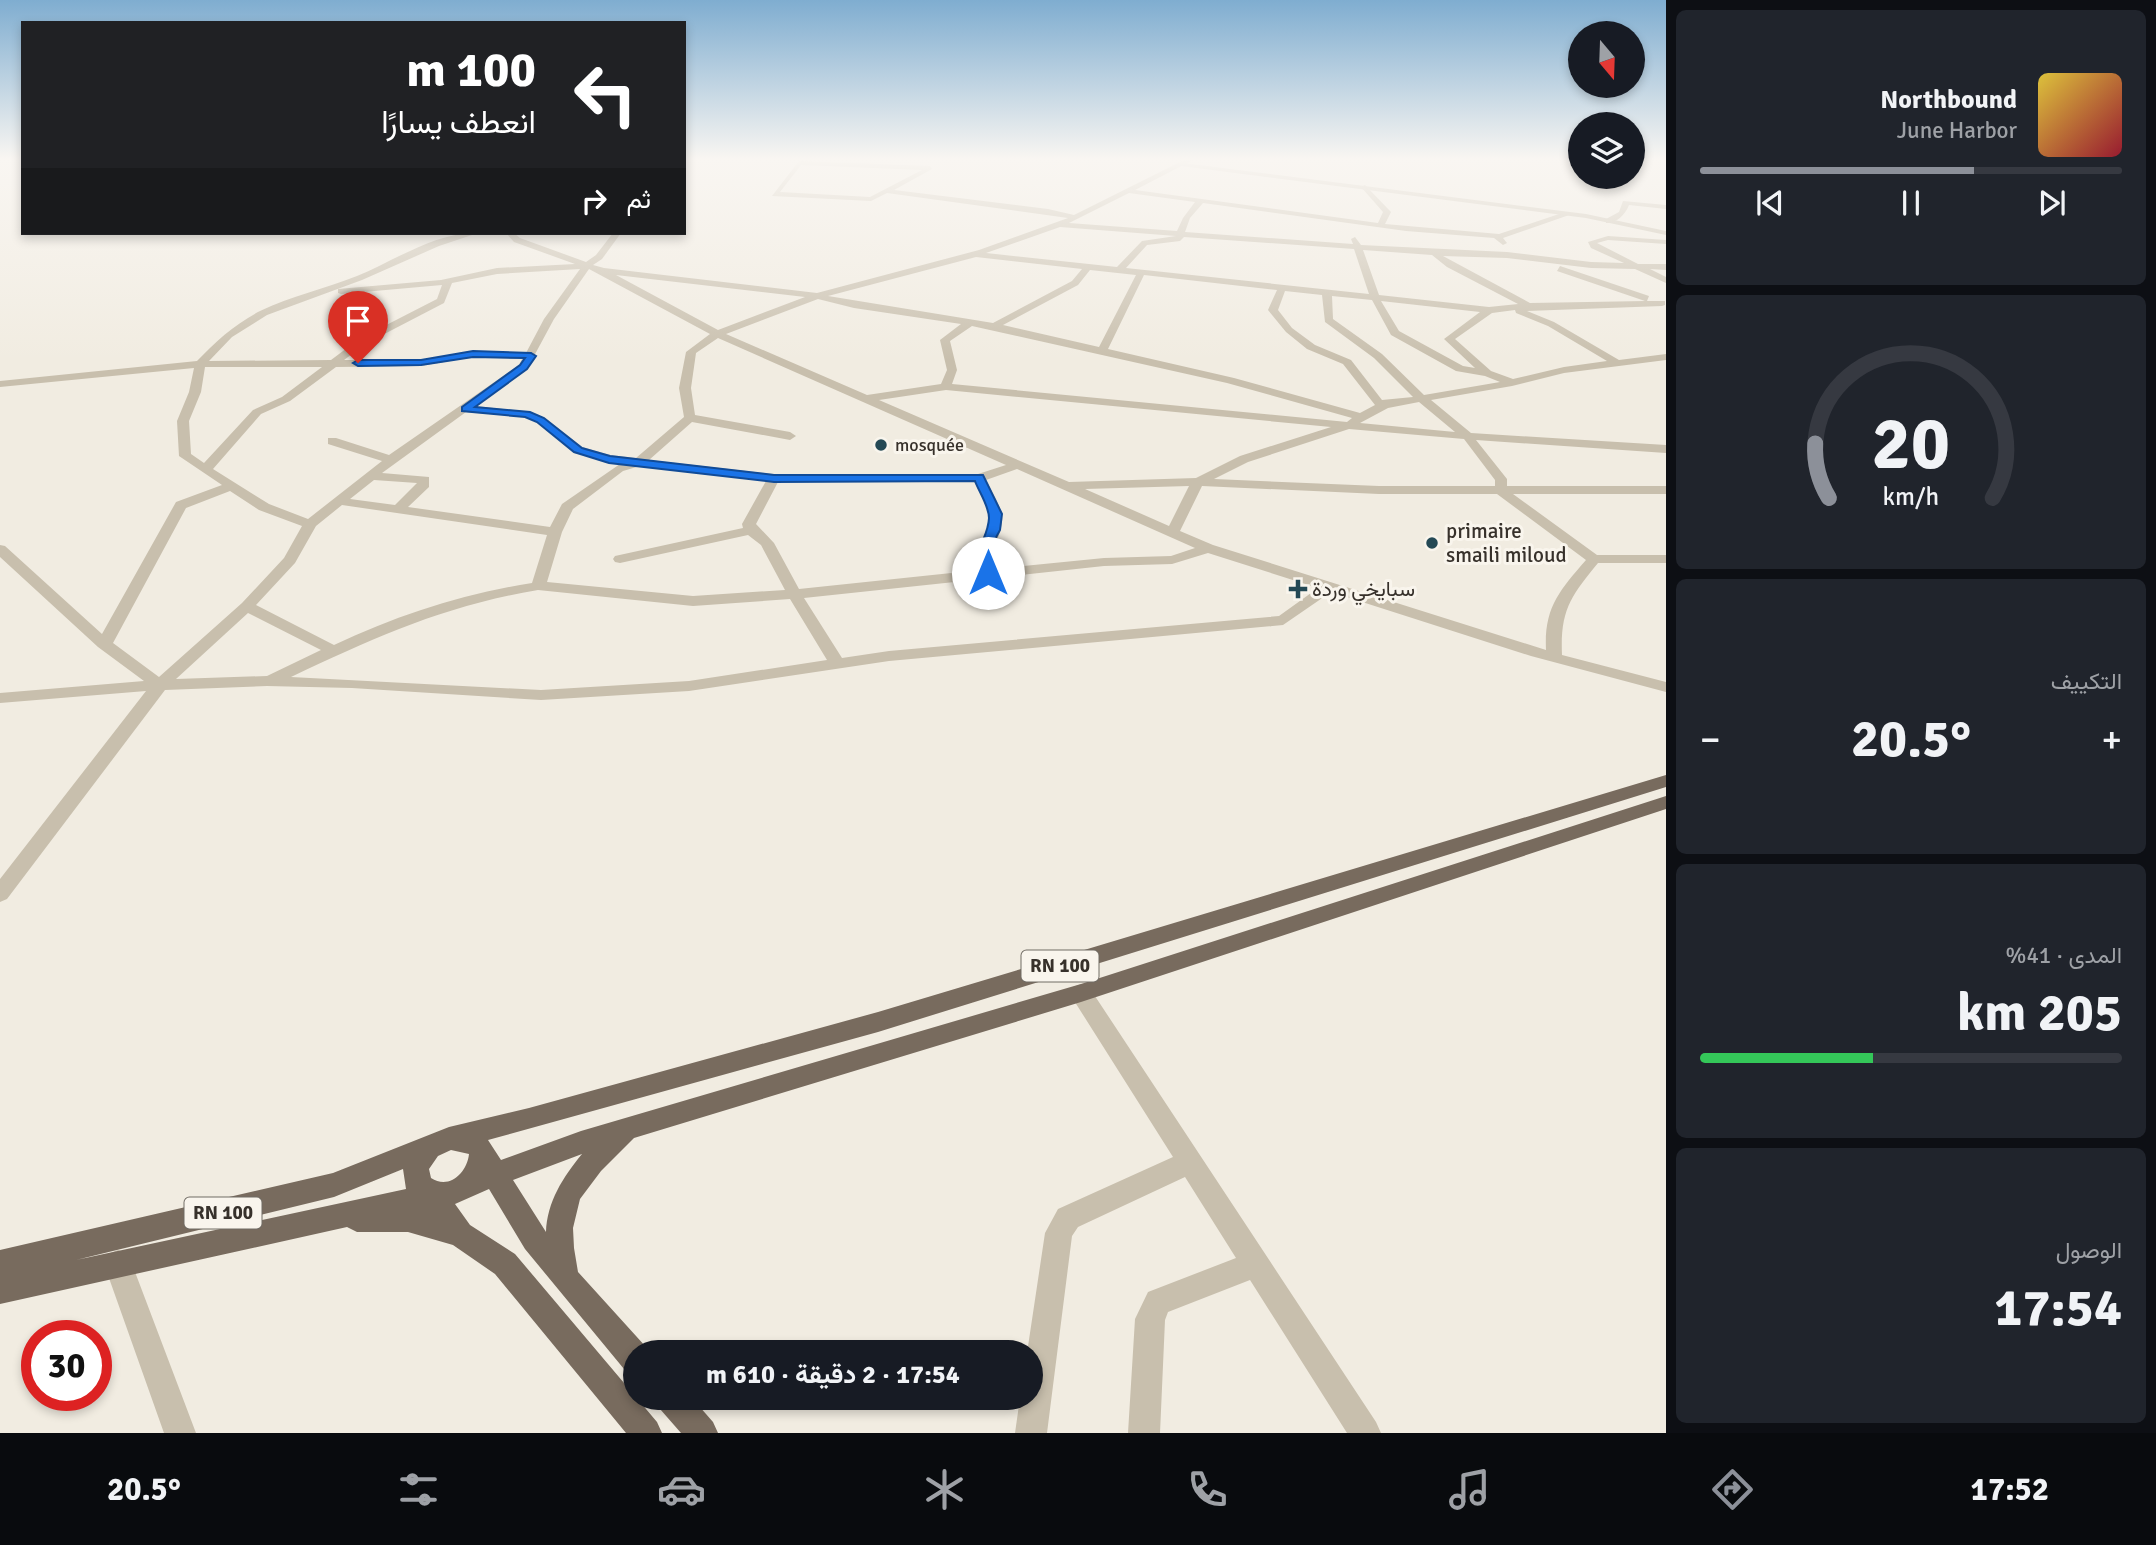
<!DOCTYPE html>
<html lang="ar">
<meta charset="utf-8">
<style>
:root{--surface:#171b24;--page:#20242c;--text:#f1f3f6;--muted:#9ea1a6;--line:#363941;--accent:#8c9099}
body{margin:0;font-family:Signika,Vazirmatn,sans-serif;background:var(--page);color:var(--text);direction:rtl;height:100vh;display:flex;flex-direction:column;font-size:26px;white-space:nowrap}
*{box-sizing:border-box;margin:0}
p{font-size:23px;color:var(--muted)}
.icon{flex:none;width:38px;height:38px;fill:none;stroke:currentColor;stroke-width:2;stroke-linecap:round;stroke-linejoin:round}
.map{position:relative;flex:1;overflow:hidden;direction:ltr}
.sheet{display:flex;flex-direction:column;gap:10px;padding:10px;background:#0d0f14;width:490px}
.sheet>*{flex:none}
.banner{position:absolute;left:21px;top:21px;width:665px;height:214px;border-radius:0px;box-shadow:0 4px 10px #0003;direction:rtl;background:#202124;color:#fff;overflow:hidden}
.needle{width:46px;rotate:161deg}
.fabs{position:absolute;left:1568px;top:21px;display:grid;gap:14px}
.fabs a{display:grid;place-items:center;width:77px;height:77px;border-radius:50%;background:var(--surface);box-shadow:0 4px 10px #0003;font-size:35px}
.speed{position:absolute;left:21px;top:1320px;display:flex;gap:14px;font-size:35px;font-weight:700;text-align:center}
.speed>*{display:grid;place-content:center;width:91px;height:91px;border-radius:50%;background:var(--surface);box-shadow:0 4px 10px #0003;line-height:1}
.speed .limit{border:10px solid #d22;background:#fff;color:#111}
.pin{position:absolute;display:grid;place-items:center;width:60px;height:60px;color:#fff;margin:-72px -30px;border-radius:50% 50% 50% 0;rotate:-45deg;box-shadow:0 0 7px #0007}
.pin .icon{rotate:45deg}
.me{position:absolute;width:77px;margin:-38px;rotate:0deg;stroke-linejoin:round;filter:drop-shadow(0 0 5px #0008)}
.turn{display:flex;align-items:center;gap:24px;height:147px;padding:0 35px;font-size:32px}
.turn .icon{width:91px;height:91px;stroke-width:2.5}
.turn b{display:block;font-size:49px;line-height:60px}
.then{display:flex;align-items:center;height:66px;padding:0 35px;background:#0003;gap:14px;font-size:26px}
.big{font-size:52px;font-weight:700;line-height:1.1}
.sheet .tile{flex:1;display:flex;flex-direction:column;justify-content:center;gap:10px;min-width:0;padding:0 24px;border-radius:10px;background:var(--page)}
.sheet .dial{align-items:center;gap:0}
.dial svg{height:182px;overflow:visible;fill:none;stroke:var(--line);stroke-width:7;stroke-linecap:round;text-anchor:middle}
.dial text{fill:var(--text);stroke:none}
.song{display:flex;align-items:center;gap:21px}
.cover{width:84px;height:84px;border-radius:10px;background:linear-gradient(135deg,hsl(50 70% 55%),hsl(350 70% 35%))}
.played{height:7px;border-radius:4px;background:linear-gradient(90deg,var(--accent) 65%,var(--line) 65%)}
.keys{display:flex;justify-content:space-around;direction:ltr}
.heat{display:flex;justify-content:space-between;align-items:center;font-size:38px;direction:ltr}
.charge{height:10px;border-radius:5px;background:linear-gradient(90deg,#34c759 41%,var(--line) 0)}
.trip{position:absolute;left:623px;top:1340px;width:420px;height:70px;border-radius:35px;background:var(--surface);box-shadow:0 4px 10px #0003;font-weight:700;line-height:70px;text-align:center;direction:rtl}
.tab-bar{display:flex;height:112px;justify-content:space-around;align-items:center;background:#090b0e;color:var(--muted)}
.tab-bar .icon{width:49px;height:49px}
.tab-bar .current{color:var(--accent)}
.tab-bar b{font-size:32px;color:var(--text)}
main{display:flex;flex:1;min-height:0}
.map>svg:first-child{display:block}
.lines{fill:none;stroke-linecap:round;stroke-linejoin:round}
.minor{fill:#c8bfad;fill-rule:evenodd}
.tertiary{fill:#c8bfad;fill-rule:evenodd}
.primary{fill:#786b5e;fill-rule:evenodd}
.route{fill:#1a73e8;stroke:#114b97;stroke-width:2}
.poi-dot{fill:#244955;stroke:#f9f5ed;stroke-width:2.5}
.labels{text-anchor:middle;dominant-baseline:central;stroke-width:6;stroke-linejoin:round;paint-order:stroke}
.far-poi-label{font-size:18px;fill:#37312b;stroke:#f9f5ed;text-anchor:start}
.shield{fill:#f9f5ed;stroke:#716c65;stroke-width:2}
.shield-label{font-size:19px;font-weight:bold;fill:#37312b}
.poi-label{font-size:21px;fill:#37312b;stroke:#f9f5ed;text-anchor:start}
</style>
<main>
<section class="sheet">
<div class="tile">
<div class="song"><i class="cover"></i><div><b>Northbound</b><p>June Harbor</p></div></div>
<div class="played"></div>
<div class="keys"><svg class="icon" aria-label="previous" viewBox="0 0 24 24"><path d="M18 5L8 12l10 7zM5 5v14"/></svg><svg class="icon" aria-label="pause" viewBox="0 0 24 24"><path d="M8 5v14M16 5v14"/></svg><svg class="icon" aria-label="next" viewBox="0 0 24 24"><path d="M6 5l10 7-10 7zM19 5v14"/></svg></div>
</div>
<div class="tile dial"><svg viewBox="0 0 100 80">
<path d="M14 69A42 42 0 1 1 86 69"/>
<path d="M14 69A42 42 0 0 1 8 45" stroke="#8c9099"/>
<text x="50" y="56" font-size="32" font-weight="700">20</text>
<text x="50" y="72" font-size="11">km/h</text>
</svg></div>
<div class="tile"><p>التكييف</p>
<div class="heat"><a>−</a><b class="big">20.5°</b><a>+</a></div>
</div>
<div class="tile"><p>المدى · 41%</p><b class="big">205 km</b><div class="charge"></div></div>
<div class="tile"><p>الوصول</p><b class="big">17:54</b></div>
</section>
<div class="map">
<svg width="1666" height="1433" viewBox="0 0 1666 1433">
<rect width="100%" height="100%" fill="#f1ece1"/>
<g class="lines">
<!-- minor -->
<path class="minor" d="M1184,160H1193L1135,190L1378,223L1383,212L1361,187L1365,185L1391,212L1385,224L1499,234L1565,212L1572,214L1503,238L1507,243L1503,245L1494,238L1406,231L1203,203L1190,218L1185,232L1353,244L1351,239L1355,237L1361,245L1507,252L1591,262L1624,263L1591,248L1588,242L1608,236L1666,240V244L1608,240L1597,243L1638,264H1666V270L1650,269L1666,277V283L1635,269L1591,268L1507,258L1443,256L1530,303L1645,301L1557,271L1560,266L1649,296L1647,301H1665V305L1662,306L1527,311L1554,322L1619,360L1666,354V360L1564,373L1512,386L1431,400L1471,433L1666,445V453L1476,440L1507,479V486H1666V494H1513L1597,555H1666V563H1598C1571,596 1560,610 1562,655L1666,682V692L1531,656L1331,592L1283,625L889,661L689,691L541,700L352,688L267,686L165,690L7,899L0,902V879L146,691L0,703V693L144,681L98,647L0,557V545L5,546L102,634L176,502L222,485L179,456L177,421L189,392L194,368L0,387V381L197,361C216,341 235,324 260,311C291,296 325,289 357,276C394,261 437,231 478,233L439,246L362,280L267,315L232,337L209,361L331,360L359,339L437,299L442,285L341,294L338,293V289L441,280L497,268L575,264L514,242L506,233H514L520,238L586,262L596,255L613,233H621L602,259L593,265L604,268L817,293L979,250L1068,218L887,193L871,201L772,196L799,161L930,166L932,169L894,190L1048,209L1074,215ZM801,165L922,170L870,197L780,192ZM1129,193L1195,202L1183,218L1177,231L1069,223ZM1060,227L1176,236L1142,241L1117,267L986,253ZM1184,237L1354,249L1369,294L1126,268L1147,245L1180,241ZM1363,250L1432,255L1447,267L1518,304L1489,307L1379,295ZM976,257L1082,269L1072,281L993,323L828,296ZM580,269L544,319L526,353L473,351L421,360H344L367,343L444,303L452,283L497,274ZM589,269L710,334L686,352L679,388L684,417L636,458L610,455L582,447L545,418L531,412L475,406L527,369L554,319ZM1090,270L1136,275L1099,347L1003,325L1078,285ZM616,275L805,297L718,330ZM1144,275L1277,290L1268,310L1286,332L1307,349L1343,364L1375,405L1360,413L1234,378L1108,349ZM1285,291L1322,295L1325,322L1374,358L1413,397L1382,400L1351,360L1315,345L1292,328L1278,310ZM1332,296L1372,300L1391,335L1456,371L1485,376L1500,382L1424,395L1382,354L1333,319ZM818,299L854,308L961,324L940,340L947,370L941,384L867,395L726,334ZM1381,301L1480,312L1444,339L1475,368L1463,366L1399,331ZM1515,310L1516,313L1548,326L1607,361L1564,367L1513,379L1491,371L1455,339L1492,313ZM972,326L1227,383L1352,418L1347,422L952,384L957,370L950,341ZM718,338L1006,465L978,474H774L649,460L692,422L790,440L796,436L790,432L695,415L691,388L696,353ZM473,357L522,359L519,365L389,455L336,438H328V444L382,461L308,519L269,504L213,469L261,414L290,401L336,367L421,366ZM205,367H322L282,397L253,410L204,463L191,454L189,421L201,392ZM946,390L1331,427L1240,456L1196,478L1069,482L879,400ZM1419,402L1455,432L1360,423L1388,408ZM466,412L525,417L537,422L574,453L620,464L562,504L550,527L408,507L429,487V477L382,473ZM1349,429L1464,439L1495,480V486H1379L1214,479L1248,462ZM640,466L766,481L742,524L743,528L615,556L613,559L615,562L620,563L748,535L761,545L785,590L693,596L547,582L562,532L573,509L623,471ZM1017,469L1195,548L1171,556L1104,558L994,569C988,548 1004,535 1002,516C1000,504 991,490 986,480ZM374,480L417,483L395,505L350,499ZM778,482H974C979,492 987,504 988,514C992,535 973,546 980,570L799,589L774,543L756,524ZM1189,486L1169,526L1085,489ZM1202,486L1379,494H1497L1586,560C1559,591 1544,608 1546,650L1213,545L1180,531ZM230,491L259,510L302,526L284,558L242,603L159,677L113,643L186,508ZM342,505L547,535L532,583C462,594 398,615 334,645L256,605L295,563L316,526ZM1208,553L1318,588L1279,616L889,651L842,658L804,598L1104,566L1172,564ZM538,590L693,606L790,599L827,660L689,681L541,690L291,677C376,637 444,606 538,590ZM248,613L321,650L267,676L176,679Z
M1623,201L1666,205V209L1629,205C1625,215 1617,223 1606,223V219L1619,212Z
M1081,984L1089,987L1376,1422L1381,1433H1347L1250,1280L1168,1312L1165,1320L1160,1433H1128L1135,1319L1148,1292L1236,1258L1185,1177L1078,1227L1072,1236L1047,1433H1015L1020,1398H1031V1353H1027L1045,1233L1058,1209L1173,1157L1073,999L1070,993L1073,987Z
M118,1250L128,1254L132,1264L196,1433H164L104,1264L108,1254Z"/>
<!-- tertiary -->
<path class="tertiary" d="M1183,163L1586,214L1666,231V235L1586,218L1181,166Z"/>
<!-- primary -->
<path class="primary" d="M1666,775V787L878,1032L488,1140L501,1160L581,1131L1081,984L1666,796V809L1081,1002L634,1138L601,1171L580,1199L573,1228L574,1248L578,1272L646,1347L648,1353H635V1373L624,1369L525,1249L489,1189L455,1204L470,1225L515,1254L657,1422L662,1433H626L495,1274L453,1245L408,1232H357L347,1227L0,1304V1250L333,1173L449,1127L529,1108L878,1012ZM451,1150L469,1154C467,1173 449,1190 431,1178L429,1169L438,1156ZM582,1154C563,1177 547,1202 546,1232L513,1180ZM403,1169L406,1189L76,1260L334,1197Z
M656,1398H692L713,1422L718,1433H681L660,1409Z"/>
</g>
<!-- sky -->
<linearGradient id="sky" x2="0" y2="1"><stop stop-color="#7fadd0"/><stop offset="0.44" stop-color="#f9f6f2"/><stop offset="1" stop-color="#f9f6f2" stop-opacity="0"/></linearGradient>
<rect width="1666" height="361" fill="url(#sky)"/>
<!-- route -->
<path class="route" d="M473,351L531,353L536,356L527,369L475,407L530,412L544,418L582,448L610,456L774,475H983L1002,514L1000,530L992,545L991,559L995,573L993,576H983C970,550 988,541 989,518C989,506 979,492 975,481L774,482L609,463L574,452L537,422L525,417L462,411V407L520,365L525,358L473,357L421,365L358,366L353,363L358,360H421Z"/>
<!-- markers -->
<g class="poi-dot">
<circle cx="881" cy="445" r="7"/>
<circle cx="1432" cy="543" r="7"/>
<path d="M1294.5 578.5h7v7h7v7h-7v7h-7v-7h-7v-7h7z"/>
</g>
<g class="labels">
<!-- far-poi labels -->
<g class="far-poi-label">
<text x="895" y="445">mosquée</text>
</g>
<!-- shield labels -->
<g class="shield">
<rect x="1021.5" y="950.5" width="77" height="31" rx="5"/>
<rect x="184.5" y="1197.5" width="77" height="31" rx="5"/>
</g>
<g class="shield-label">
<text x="1060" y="966">RN 100</text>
<text x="223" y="1213">RN 100</text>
</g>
<!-- poi labels -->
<g class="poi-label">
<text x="1446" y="531">primaire<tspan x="1446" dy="24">smaili miloud</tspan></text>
<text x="1312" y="589">سبايخي وردة</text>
</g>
</g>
</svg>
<div class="fabs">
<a><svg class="needle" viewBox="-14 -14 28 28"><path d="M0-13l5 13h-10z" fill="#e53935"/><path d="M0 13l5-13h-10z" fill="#9ea1a6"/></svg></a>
<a><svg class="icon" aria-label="layers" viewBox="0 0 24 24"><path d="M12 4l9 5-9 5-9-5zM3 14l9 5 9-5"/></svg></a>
</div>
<div class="speed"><div class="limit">30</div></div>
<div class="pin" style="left:358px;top:363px;background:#d93025"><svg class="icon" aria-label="arrive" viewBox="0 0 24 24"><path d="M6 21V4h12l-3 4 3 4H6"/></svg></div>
<svg class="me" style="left:988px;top:573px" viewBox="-20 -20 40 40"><circle r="19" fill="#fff"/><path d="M0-13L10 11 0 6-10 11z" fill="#1a73e8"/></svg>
<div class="trip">17:54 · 2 دقيقة · 610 m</div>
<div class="banner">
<div class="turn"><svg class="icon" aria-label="left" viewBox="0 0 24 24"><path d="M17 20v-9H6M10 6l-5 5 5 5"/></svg><div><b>100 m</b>انعطف يسارًا</div></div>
<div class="then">ثم<svg class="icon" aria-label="right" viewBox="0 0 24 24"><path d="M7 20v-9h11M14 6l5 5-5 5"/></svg></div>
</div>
</div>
</main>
<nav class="tab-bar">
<b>17:52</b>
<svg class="icon current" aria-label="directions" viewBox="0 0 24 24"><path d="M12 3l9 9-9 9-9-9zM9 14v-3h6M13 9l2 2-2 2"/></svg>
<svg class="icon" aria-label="music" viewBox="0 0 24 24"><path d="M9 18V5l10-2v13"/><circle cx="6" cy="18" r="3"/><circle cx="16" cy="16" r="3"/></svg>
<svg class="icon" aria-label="phone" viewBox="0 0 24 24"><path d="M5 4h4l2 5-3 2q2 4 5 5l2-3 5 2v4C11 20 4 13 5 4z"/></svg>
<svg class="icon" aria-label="climate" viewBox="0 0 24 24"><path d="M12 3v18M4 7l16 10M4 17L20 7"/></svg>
<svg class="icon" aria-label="car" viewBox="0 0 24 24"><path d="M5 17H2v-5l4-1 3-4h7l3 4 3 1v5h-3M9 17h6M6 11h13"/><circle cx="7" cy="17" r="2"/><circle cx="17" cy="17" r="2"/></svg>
<svg class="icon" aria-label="filters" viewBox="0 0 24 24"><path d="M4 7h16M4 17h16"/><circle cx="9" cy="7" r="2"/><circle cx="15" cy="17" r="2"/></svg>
<b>20.5°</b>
</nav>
